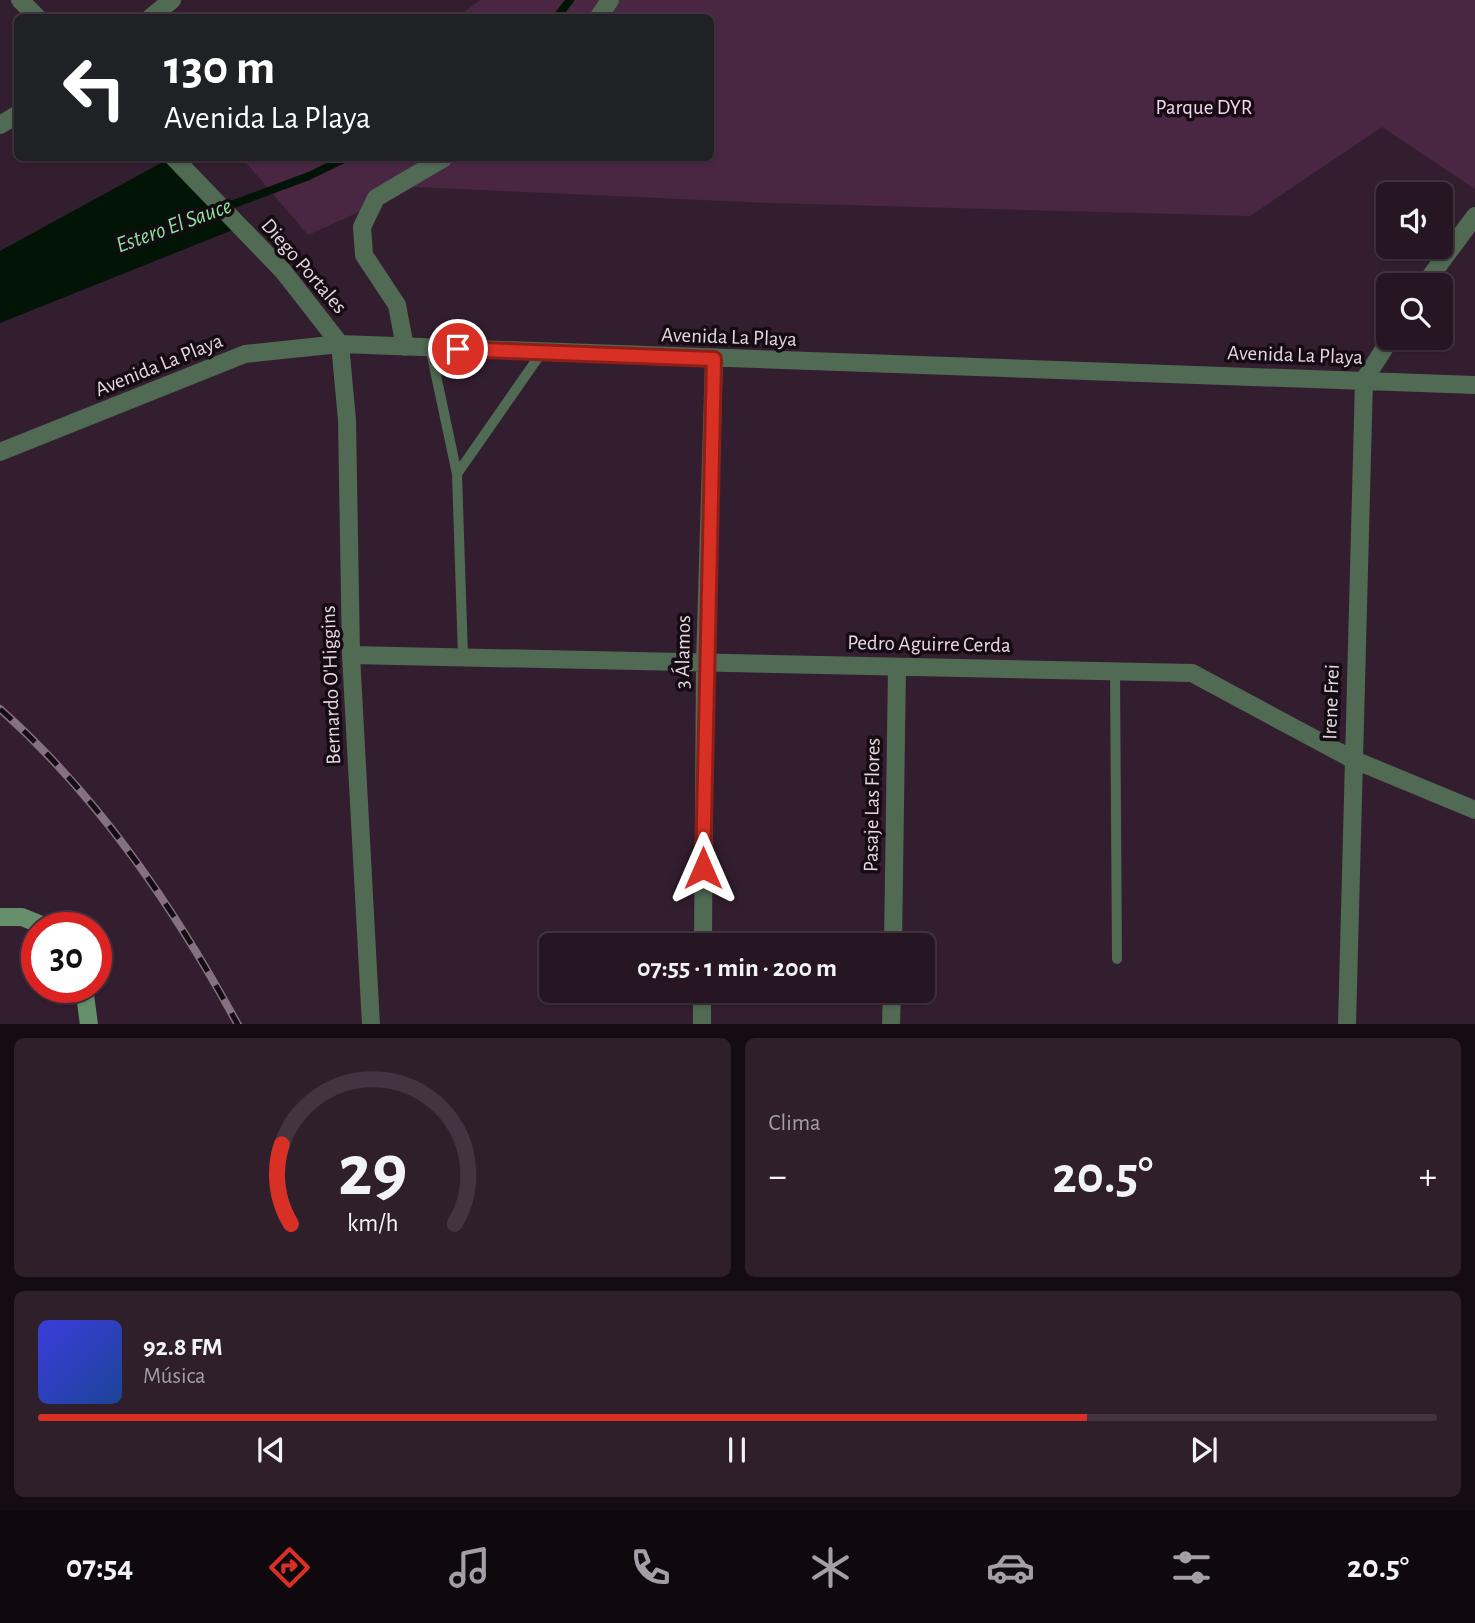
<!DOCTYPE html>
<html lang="es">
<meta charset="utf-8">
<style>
:root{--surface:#261623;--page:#2e1f2b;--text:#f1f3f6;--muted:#a49fa6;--line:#423541;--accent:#d93025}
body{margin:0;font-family:"Alegreya Sans",sans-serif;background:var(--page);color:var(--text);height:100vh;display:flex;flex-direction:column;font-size:26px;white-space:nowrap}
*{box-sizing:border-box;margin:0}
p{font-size:23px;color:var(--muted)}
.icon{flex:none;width:38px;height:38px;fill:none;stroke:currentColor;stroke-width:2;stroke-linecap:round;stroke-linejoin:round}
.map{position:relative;height:1024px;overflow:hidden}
.details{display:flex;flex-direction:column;gap:14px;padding:14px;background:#150c13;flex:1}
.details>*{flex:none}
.guide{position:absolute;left:14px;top:14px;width:700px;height:147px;border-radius:10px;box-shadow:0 2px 5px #0004,0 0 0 2px var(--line);background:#202124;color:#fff;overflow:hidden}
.tools{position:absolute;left:1376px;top:182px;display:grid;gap:14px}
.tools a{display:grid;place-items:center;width:77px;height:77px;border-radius:10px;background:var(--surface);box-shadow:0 2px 5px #0004,0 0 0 2px var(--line);font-size:35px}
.speed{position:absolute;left:21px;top:912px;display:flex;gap:14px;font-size:35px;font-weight:700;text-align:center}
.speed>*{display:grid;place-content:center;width:91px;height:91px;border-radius:50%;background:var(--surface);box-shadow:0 2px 5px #0004,0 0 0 2px var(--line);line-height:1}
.speed .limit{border:10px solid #d22;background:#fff;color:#111}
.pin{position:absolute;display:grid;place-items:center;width:60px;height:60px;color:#fff;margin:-30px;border:4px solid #fff;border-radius:50%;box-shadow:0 2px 7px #0007}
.me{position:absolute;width:77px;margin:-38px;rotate:0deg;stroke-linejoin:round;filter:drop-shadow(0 0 5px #0008)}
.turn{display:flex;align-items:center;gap:24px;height:147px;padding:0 35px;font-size:32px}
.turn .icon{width:91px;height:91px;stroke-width:2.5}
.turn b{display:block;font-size:49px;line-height:60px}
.big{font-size:52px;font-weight:700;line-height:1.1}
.details .widget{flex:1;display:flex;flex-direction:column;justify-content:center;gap:10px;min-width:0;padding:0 24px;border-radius:10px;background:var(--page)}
.details .dial{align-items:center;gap:0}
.dial svg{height:182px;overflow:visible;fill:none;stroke:var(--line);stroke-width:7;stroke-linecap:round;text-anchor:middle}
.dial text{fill:var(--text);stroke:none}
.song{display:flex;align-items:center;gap:21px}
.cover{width:84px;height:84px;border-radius:10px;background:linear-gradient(135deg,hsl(240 70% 55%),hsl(220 70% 35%))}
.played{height:7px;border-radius:4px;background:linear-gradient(90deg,var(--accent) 75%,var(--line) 75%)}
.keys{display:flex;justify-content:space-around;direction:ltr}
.heat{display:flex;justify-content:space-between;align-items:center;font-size:38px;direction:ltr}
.details .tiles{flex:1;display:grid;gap:14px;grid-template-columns:1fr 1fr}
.widget:last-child{grid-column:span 2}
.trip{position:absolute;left:539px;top:933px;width:396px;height:70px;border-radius:10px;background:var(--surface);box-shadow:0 2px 5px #0004,0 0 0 2px var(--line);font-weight:700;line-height:70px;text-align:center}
.dock{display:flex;height:112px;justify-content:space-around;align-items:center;background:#0f090e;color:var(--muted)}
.dock .icon{width:49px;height:49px}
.dock .selected{color:var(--accent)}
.dock b{font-size:32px;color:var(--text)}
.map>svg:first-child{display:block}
.green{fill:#492743}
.water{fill:#021405}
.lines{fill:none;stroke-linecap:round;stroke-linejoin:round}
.stream{stroke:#021405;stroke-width:8}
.lane{stroke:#506a53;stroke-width:10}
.street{stroke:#506a53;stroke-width:18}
.secondary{stroke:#66906c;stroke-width:18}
.rail-casing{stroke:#847280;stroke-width:8}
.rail{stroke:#150b13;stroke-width:5;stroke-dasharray:16;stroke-linecap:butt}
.route-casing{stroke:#8d1f18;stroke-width:18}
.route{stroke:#d93025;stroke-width:12}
.labels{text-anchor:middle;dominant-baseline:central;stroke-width:7;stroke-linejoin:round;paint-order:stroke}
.park-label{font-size:21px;fill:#f6d3ef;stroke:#150b13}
.street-label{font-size:21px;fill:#e5d6e1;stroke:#150b13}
.water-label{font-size:23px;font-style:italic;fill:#8be49a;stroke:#150b13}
</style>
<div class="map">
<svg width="1475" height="1025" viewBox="0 0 1475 1025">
<rect width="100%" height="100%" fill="#331e2f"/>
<!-- green -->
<path class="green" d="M480,0H1475V189L1382,127L1250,216L772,203L414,187L308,235L242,158H710V18L458,17Z"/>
<!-- water -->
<path class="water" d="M170,158H185L250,223L0,323V251Z"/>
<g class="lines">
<!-- stream -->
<path class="stream" d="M556,18L570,0
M223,208L309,176L346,158"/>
<!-- lane -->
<path class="lane" d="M430,347L457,474L542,352
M457,474L463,657
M1115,671L1117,959"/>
<!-- street -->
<path class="street" d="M20,0L38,18
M150,18L172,0
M598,18L610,0
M0,125L18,114
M174,158L283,271L340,344
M1424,285L1475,216
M340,344L347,420L351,655L371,1025
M405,347L397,305L364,255L362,227L376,198L444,158
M0,452L245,354L340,344L1475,385
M351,655L1192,673L1352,759L1475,810
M703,945L705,663L714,360
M893,945L897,667
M702,1025V990
M891,1025L892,990
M1347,1025L1364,380L1391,338"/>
<!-- secondary -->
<path class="secondary" d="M0,917H22L49,928
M84,987L89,1025"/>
<defs>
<path id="rail" d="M0,709C99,797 175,909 238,1025"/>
</defs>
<!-- rail casing -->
<use href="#rail" class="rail-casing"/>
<!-- rail -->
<use href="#rail" class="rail"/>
</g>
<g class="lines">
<defs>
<path id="route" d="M458,349L714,359L703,868"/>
</defs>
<!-- route casing -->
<use href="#route" class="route-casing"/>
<!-- route -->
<use href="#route" class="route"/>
</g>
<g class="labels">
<!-- park labels -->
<g class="park-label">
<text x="1204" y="107">Parque DYR</text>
</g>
<!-- street labels -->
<g class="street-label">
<text transform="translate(304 266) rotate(49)">Diego Portales</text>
<text transform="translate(729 337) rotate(2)">Avenida La Playa</text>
<text transform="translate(1295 355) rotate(2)">Avenida La Playa</text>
<text transform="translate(159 365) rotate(-22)">Avenida La Playa</text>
<text transform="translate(929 644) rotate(1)">Pedro Aguirre Cerda</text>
<text transform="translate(683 652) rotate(-89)">3 Álamos</text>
<text transform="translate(331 685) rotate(-92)">Bernardo O'Higgins</text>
<text transform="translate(1331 702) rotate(-88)">Irene Frei</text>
<text transform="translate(872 805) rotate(-89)">Pasaje Las Flores</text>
</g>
<!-- water labels -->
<g class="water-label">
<text transform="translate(174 226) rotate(-20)">Estero El Sauce</text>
</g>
</g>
</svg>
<div class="tools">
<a><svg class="icon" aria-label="sound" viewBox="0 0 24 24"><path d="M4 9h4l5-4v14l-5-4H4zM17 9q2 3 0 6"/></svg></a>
<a><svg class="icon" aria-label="search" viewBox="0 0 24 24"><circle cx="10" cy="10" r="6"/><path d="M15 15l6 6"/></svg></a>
</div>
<div class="speed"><div class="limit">30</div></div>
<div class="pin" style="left:458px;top:349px;background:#d93025"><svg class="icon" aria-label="arrive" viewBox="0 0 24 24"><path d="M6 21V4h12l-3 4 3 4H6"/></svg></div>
<svg class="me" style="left:703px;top:868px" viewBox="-20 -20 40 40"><path d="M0-17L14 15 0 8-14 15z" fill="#d93025" stroke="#fff" stroke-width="4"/></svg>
<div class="trip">07:55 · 1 min · 200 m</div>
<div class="guide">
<div class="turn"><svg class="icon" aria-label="left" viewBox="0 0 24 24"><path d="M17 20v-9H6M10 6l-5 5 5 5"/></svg><div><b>130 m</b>Avenida La Playa</div></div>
</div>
</div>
<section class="details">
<div class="tiles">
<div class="widget dial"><svg viewBox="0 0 100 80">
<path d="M14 69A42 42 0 1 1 86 69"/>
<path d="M14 69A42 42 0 0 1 10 34" stroke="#d93025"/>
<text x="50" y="56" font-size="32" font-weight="700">29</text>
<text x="50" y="72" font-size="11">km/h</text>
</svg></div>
<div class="widget"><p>Clima</p>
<div class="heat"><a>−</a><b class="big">20.5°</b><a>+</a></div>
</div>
<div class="widget">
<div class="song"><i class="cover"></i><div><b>92.8 FM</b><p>Música</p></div></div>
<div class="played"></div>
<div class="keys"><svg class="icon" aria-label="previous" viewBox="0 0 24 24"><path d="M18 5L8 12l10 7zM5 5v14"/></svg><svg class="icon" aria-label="pause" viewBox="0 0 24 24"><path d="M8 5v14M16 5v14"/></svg><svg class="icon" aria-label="next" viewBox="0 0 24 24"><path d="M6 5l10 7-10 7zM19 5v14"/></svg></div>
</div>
</div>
</section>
<nav class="dock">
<b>07:54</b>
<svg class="icon selected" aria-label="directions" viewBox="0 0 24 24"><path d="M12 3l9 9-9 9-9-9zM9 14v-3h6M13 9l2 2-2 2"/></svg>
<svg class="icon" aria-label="music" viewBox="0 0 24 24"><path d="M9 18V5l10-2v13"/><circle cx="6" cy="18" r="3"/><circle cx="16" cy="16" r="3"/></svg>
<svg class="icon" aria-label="phone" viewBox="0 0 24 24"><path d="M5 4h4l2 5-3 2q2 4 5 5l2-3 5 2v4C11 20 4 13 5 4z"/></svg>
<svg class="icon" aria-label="climate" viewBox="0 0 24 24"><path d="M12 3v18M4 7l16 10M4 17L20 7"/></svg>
<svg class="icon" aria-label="car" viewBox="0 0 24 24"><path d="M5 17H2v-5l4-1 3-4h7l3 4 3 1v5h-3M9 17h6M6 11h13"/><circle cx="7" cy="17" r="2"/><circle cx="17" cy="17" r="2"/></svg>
<svg class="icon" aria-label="filters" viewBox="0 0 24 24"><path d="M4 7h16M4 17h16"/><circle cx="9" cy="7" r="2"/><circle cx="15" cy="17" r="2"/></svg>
<b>20.5°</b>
</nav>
